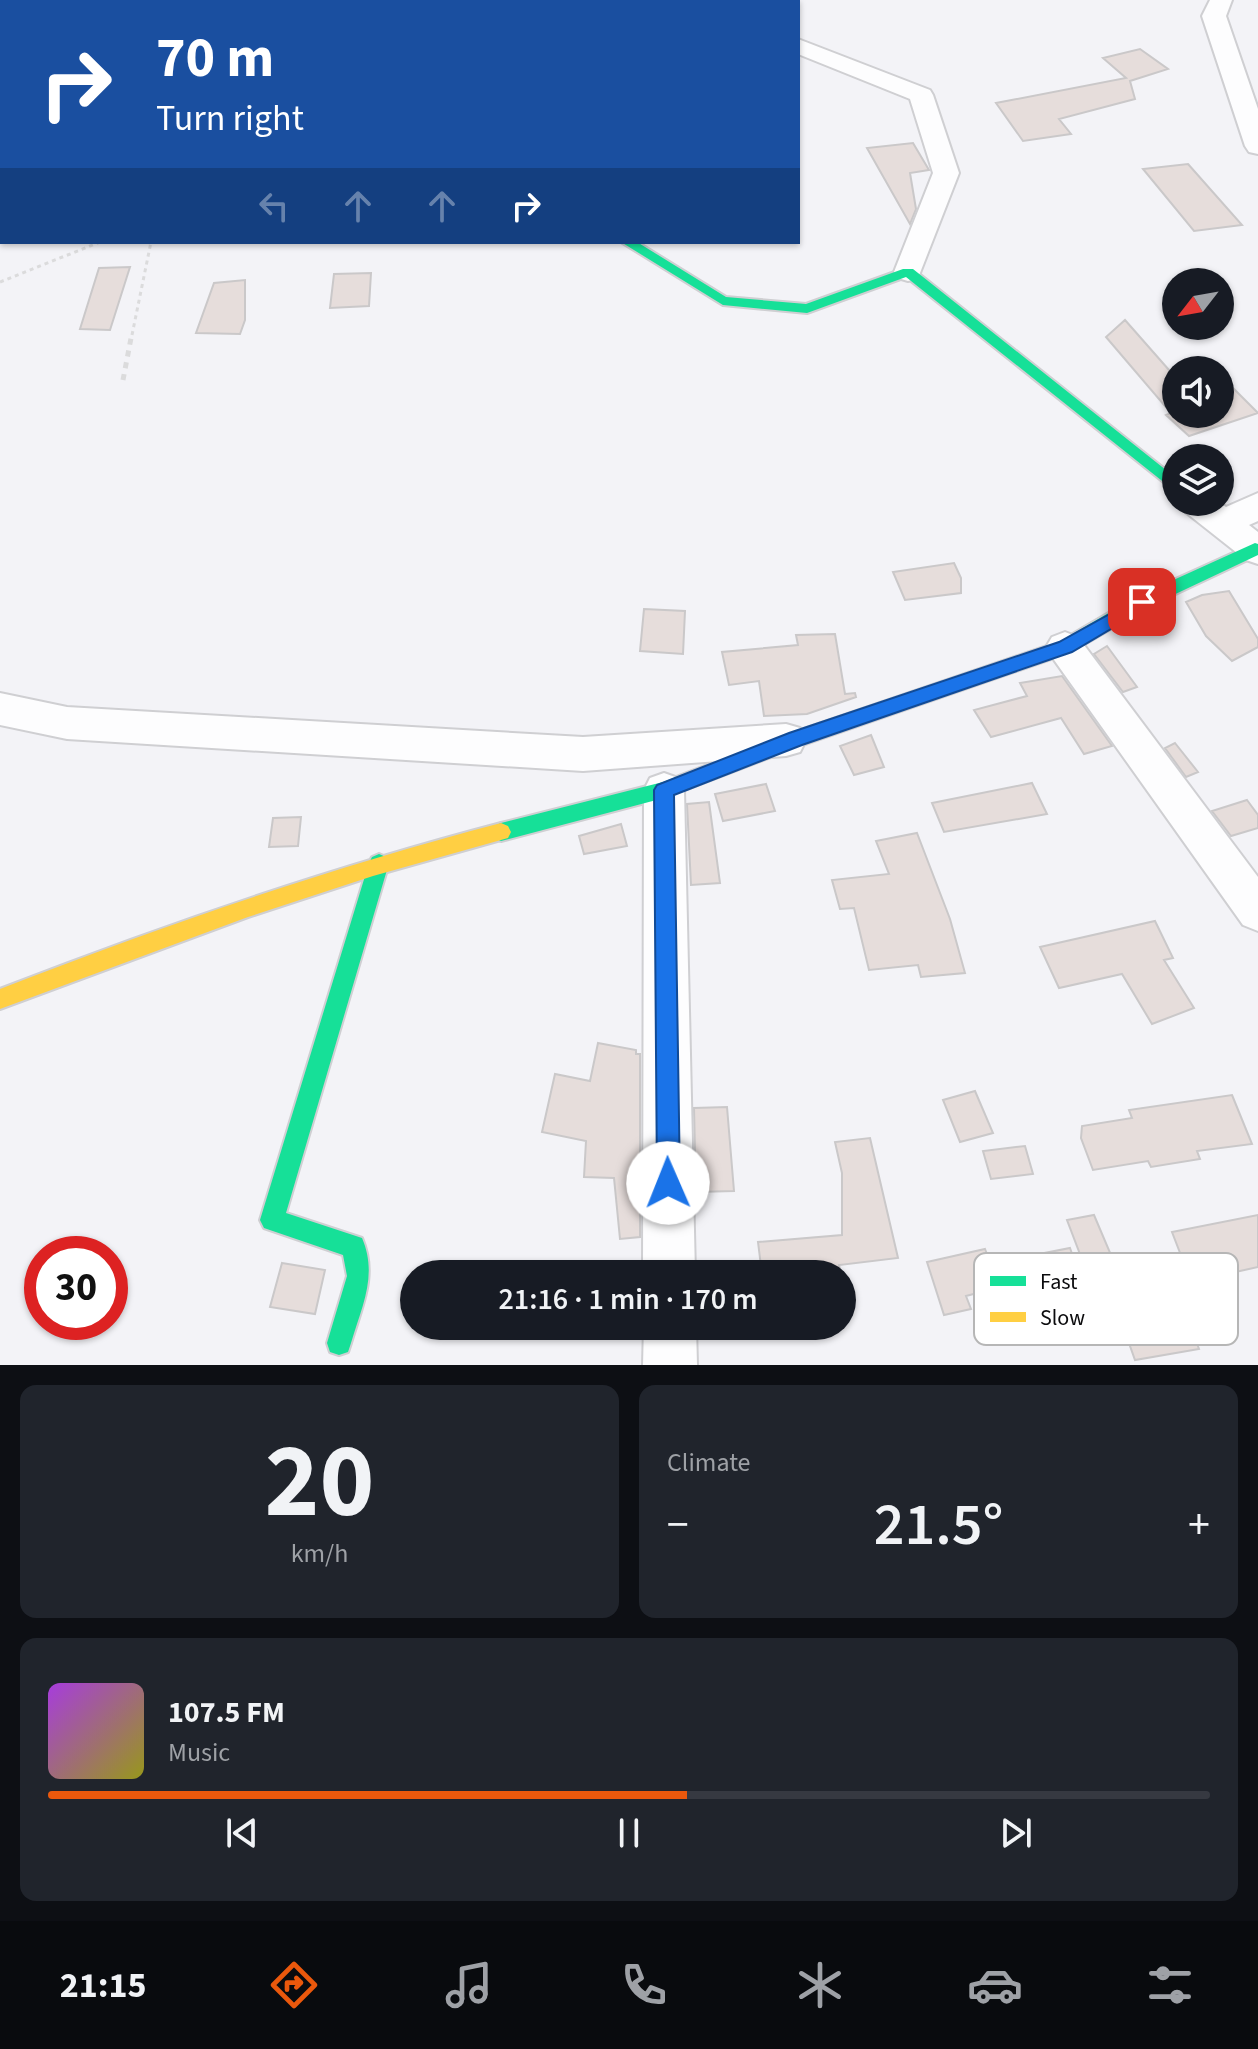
<!DOCTYPE html>
<meta charset="utf-8">
<style>
:root{--surface:#171b24;--page:#20242c;--text:#f1f3f6;--muted:#9ea1a6;--line:#363941;--accent:#ea580c}
body{margin:0;font-family:"Source Sans 3",sans-serif;background:var(--page);color:var(--text);height:100vh;display:flex;flex-direction:column;font-size:30px;white-space:nowrap}
*{box-sizing:border-box;margin:0}
p{font-size:26px;color:var(--muted)}
.icon{flex:none;width:44px;height:44px;fill:none;stroke:currentColor;stroke-width:2;stroke-linecap:round;stroke-linejoin:round}
.map{position:relative;height:1365px;overflow:hidden}
.drawer{display:flex;flex-direction:column;gap:20px;padding:20px;background:#0d0f14;flex:1}
.drawer>*{flex:none}
.banner{position:absolute;left:0px;top:0px;width:800px;height:244px;box-shadow:0 2px 6px #0004;background:#1a4fa0;color:#fff;overflow:hidden}
.needle{width:52px;rotate:239deg}
.buttons{position:absolute;left:1162px;top:268px;display:grid;gap:16px}
.buttons a{display:grid;place-items:center;width:72px;height:72px;border-radius:50%;background:var(--surface);box-shadow:0 2px 6px #0004;font-size:40px}
.speed{position:absolute;left:24px;top:1236px;display:flex;gap:16px;font-size:40px;font-weight:700;text-align:center}
.speed>*{display:grid;place-content:center;width:104px;height:104px;border-radius:50%;background:var(--surface);box-shadow:0 2px 6px #0004;line-height:1}
.speed .limit{border:12px solid #d22;background:#fff;color:#111}
.pin{position:absolute;display:grid;place-items:center;width:68px;height:68px;color:#fff;margin:-34px;border-radius:16px;box-shadow:0 4px 12px #0006}
.me{position:absolute;width:88px;margin:-44px;rotate:359deg;stroke-linejoin:round;filter:drop-shadow(0 0 6px #0008)}
.turn{display:flex;align-items:center;gap:28px;height:168px;padding:0 24px;font-size:36px}
.turn .icon{width:104px;height:104px;stroke-width:2.5}
.turn b{display:block;font-size:56px;line-height:68px}
.lanes{display:flex;align-items:center;height:76px;padding:0 24px;background:#0003;justify-content:center;gap:40px;direction:ltr}
.lanes .off{opacity:.35}
.big{font-size:60px;font-weight:600;line-height:1.1}
.drawer .card{flex:1;display:flex;flex-direction:column;justify-content:center;gap:12px;min-width:0;padding:0 28px;border-radius:16px;background:var(--page)}
.drawer .dial{align-items:center;gap:0}
.dial b{font-size:104px;line-height:1}
.song{display:flex;align-items:center;gap:24px}
.cover{width:96px;height:96px;border-radius:12px;background:linear-gradient(135deg,hsl(280 70% 55%),hsl(60 70% 35%))}
.played{height:8px;border-radius:4px;background:linear-gradient(90deg,var(--accent) 55%,var(--line) 55%)}
.keys{display:flex;justify-content:space-around;direction:ltr}
.heat{display:flex;justify-content:space-between;align-items:center;font-size:44px;direction:ltr}
.drawer .tiles{flex:1;display:grid;gap:20px;grid-template-columns:1fr 1fr}
.card:last-child{grid-column:span 2}
.trip{position:absolute;left:400px;top:1260px;width:456px;height:80px;border-radius:40px;background:var(--surface);box-shadow:0 2px 6px #0004;font-weight:600;line-height:80px;text-align:center}
.tab-bar{display:flex;height:128px;justify-content:space-around;align-items:center;background:#090b0e;color:var(--muted)}
.tab-bar .icon{width:56px;height:56px}
.tab-bar .active{color:var(--accent)}
.tab-bar b{font-size:36px;color:var(--text)}
.map>svg:first-child{display:block}
.building{fill:#e6dddb;stroke:#cac8c9;stroke-width:2}
.lines{fill:none;stroke-linecap:round;stroke-linejoin:round}
.street-casing{stroke:#cfcfd2;stroke-width:4}
.fast-casing{stroke:#cfcfd2;stroke-width:4}
.slow-casing{stroke:#cfcfd2;stroke-width:4}
.path-far1{stroke:#dbdbdc;stroke-width:3;stroke-dasharray:4 4;stroke-linecap:butt}
.path{stroke:#dbdbdc;stroke-width:5;stroke-dasharray:6 6;stroke-linecap:butt}
.street{fill:#fdfdfe;fill-rule:evenodd}
.fast{fill:#16e098;fill-rule:evenodd}
.slow{fill:#ffcf43;fill-rule:evenodd}
.route{fill:#1a73e8;stroke:#114b97;stroke-width:2}
.key{fill:#fff;stroke:#b6b6b6;stroke-width:2}
.key-label{font-size:22px;fill:#0b0b0d}
</style>
<div class="map">
<svg width="1258" height="1365" viewBox="0 0 1258 1365">
<rect width="100%" height="100%" fill="#f3f3f7"/>
<!-- building -->
<path class="building" d="M1140,49L1168,69L1130,81L1135,99L1059,119L1071,134L1023,141L996,103L1126,78L1103,58Z
M913,143L929,170L910,173L916,209L910,224L867,148Z
M1188,164L1242,225L1194,231L1143,169Z
M130,267L110,330L80,329L99,268Z
M371,273L369,306L330,308L334,274Z
M245,280V320L240,334L196,333L214,283Z
M1125,320L1176,378V414H1220V390L1231,386L1258,413L1189,436L1166,415L1171,413L1106,337Z
M954,563L961,578V593L905,600L893,572Z
M1229,591L1258,639V647L1232,661L1206,636L1186,602L1202,595Z
M644,609L685,611L683,654L640,651Z
M835,634L845,694L855,693L856,697L807,714L764,716L759,681L729,685L722,652L798,645L796,635Z
M1107,646L1137,687L1123,692L1094,654Z
M1062,676L1112,746L1084,754L1061,718L991,737L974,710L1027,696L1020,683Z
M871,735L884,767L854,775L840,746Z
M1175,743L1198,772L1186,777L1165,748Z
M1032,783L1047,814L944,832L932,803Z
M766,784L775,811L723,821L715,794Z
M1247,800L1258,815V828L1231,836L1212,811Z
M709,802L720,883L691,885L687,804Z
M301,817L298,846L269,847L273,818Z
M621,824L627,846L584,854L579,836Z
M917,833L950,919L965,973L921,977L918,965L869,970L854,908L840,909L832,880L889,874L876,841Z
M1155,921L1173,958L1164,960L1194,1008L1152,1024L1122,974L1059,988L1040,947Z
M598,1043L636,1050V1054H640V1237L620,1239L614,1178L584,1177L586,1141L542,1132L555,1074L590,1081Z
M975,1091L993,1133L960,1142L943,1100Z
M1232,1095L1252,1144L1197,1151L1200,1159L1151,1167L1148,1161L1093,1170L1081,1138L1082,1126L1132,1118L1129,1110Z
M727,1107L734,1191L696,1192L694,1108Z
M870,1138L898,1258L839,1265L841,1274H762L758,1242L842,1235V1173L835,1142Z
M1025,1146L1033,1174L991,1179L983,1151Z
M1094,1215L1111,1255L1083,1262L1067,1220Z
M1258,1215V1267L1231,1273L1232,1277L1192,1284L1172,1232Z
M1070,1248L1085,1291L1029,1303L1014,1259Z
M985,1249L1000,1287L966,1296L971,1309L944,1315L927,1262Z
M282,1263L325,1270L315,1314L270,1307Z
M1181,1301L1199,1349L1135,1360L1118,1312Z"/>
<g class="lines">
<defs>
<path id="street" d="M707,0H730L731,2H708Z
M1210,0H1232L1226,16L1258,109V154L1249,152L1245,146L1202,16Z
M798,39L930,90L933,95L959,173L918,278L908,281L898,278L894,272L933,173L910,99L798,54Z
M1258,493V521L1249,525L1258,532V564L1246,560L1184,511L1179,502H1219L1226,507Z
M1065,632L1078,637L1258,877V931L1243,925L1052,657L1046,647L1052,637Z
M0,693L67,707L583,737L786,724L800,728L806,740L800,752L786,756L583,771L67,739L0,725Z
M664,773L678,778L684,790L695,1274H643L644,790L650,778Z
M644,1326H696L697,1365H643Z"/>
<path id="fast" d="M621,242H637L726,297L806,304L903,269H913L1176,478V492L906,277L807,313L723,305Z
M1255,543L1258,544V555L1148,607L1071,652L802,745L664,798L501,841L494,838L491,832L494,826L501,823L663,782L789,734L1059,642L1136,597Z
M379,854L386,857L389,863L286,1213L362,1238C378,1275 362,1306 351,1343L348,1352L339,1355L330,1352L327,1343L347,1276L343,1255L264,1228L260,1220L369,863L372,857Z"/>
<path id="slow" d="M501,823L508,826L511,832L508,838L373,876L248,917L0,1009V989C164,925 330,868 501,823Z"/>
</defs>
<!-- street casing -->
<use href="#street" class="street-casing"/>
<!-- fast casing -->
<use href="#fast" class="fast-casing"/>
<!-- slow casing -->
<use href="#slow" class="slow-casing"/>
<!-- path-far1 -->
<path class="path-far1" d="M0,282L100,242
M132,335L151,242"/>
<!-- path -->
<path class="path" d="M123,380L132,333"/>
<!-- street -->
<use href="#street" class="street"/>
<!-- fast -->
<use href="#fast" class="fast"/>
<!-- slow -->
<use href="#slow" class="slow"/>
</g>
<!-- route -->
<path class="route" d="M1142,596L1148,598L1151,602L1148,607L1072,652L802,745L674,795L680,1183L677,1192L668,1195L660,1192L657,1183L654,790L657,785L789,733L1059,642Z"/>
<!-- legend -->
<rect x="974" y="1253" width="264" height="92" rx="12" class="key"/>
<rect x="990" y="1276" width="36" height="10" fill="#16e098"/>
<rect x="990" y="1312" width="36" height="10" fill="#ffcf43"/>
<g class="key-label">
<text x="1040" y="1289">Fast</text>
<text x="1040" y="1325">Slow</text>
</g>
</svg>
<div class="buttons">
<a><svg class="needle" viewBox="-14 -14 28 28"><path d="M0-13l5 13h-10z" fill="#e53935"/><path d="M0 13l5-13h-10z" fill="#9ea1a6"/></svg></a>
<a><svg class="icon" aria-label="sound" viewBox="0 0 24 24"><path d="M4 9h4l5-4v14l-5-4H4zM17 9q2 3 0 6"/></svg></a>
<a><svg class="icon" aria-label="layers" viewBox="0 0 24 24"><path d="M12 4l9 5-9 5-9-5zM3 14l9 5 9-5"/></svg></a>
</div>
<div class="speed"><div class="limit">30</div></div>
<div class="pin" style="left:1142px;top:602px;background:#d93025"><svg class="icon" aria-label="arrive" viewBox="0 0 24 24"><path d="M6 21V4h12l-3 4 3 4H6"/></svg></div>
<svg class="me" style="left:668px;top:1183px" viewBox="-20 -20 40 40"><circle r="19" fill="#fff"/><path d="M0-13L10 11 0 6-10 11z" fill="#1a73e8"/></svg>
<div class="trip">21:16 · 1 min · 170 m</div>
<div class="banner">
<div class="turn"><svg class="icon" aria-label="right" viewBox="0 0 24 24"><path d="M7 20v-9h11M14 6l5 5-5 5"/></svg><div><b>70 m</b>Turn right</div></div>
<div class="lanes"><svg class="icon off" aria-label="left" viewBox="0 0 24 24"><path d="M17 20v-9H6M10 6l-5 5 5 5"/></svg><svg class="icon off" aria-label="ahead" viewBox="0 0 24 24"><path d="M12 20V5M6 11l6-6 6 6"/></svg><svg class="icon off" aria-label="ahead" viewBox="0 0 24 24"><path d="M12 20V5M6 11l6-6 6 6"/></svg><svg class="icon" aria-label="right" viewBox="0 0 24 24"><path d="M7 20v-9h11M14 6l5 5-5 5"/></svg></div>
</div>
</div>
<section class="drawer">
<div class="tiles">
<div class="card dial"><b>20</b><p>km/h</p></div>
<div class="card"><p>Climate</p>
<div class="heat"><a>−</a><b class="big">21.5°</b><a>+</a></div>
</div>
<div class="card">
<div class="song"><i class="cover"></i><div><b>107.5 FM</b><p>Music</p></div></div>
<div class="played"></div>
<div class="keys"><svg class="icon" aria-label="previous" viewBox="0 0 24 24"><path d="M18 5L8 12l10 7zM5 5v14"/></svg><svg class="icon" aria-label="pause" viewBox="0 0 24 24"><path d="M8 5v14M16 5v14"/></svg><svg class="icon" aria-label="next" viewBox="0 0 24 24"><path d="M6 5l10 7-10 7zM19 5v14"/></svg></div>
</div>
</div>
</section>
<nav class="tab-bar">
<b>21:15</b>
<svg class="icon active" aria-label="directions" viewBox="0 0 24 24"><path d="M12 3l9 9-9 9-9-9zM9 14v-3h6M13 9l2 2-2 2"/></svg>
<svg class="icon" aria-label="music" viewBox="0 0 24 24"><path d="M9 18V5l10-2v13"/><circle cx="6" cy="18" r="3"/><circle cx="16" cy="16" r="3"/></svg>
<svg class="icon" aria-label="phone" viewBox="0 0 24 24"><path d="M5 4h4l2 5-3 2q2 4 5 5l2-3 5 2v4C11 20 4 13 5 4z"/></svg>
<svg class="icon" aria-label="climate" viewBox="0 0 24 24"><path d="M12 3v18M4 7l16 10M4 17L20 7"/></svg>
<svg class="icon" aria-label="car" viewBox="0 0 24 24"><path d="M5 17H2v-5l4-1 3-4h7l3 4 3 1v5h-3M9 17h6M6 11h13"/><circle cx="7" cy="17" r="2"/><circle cx="17" cy="17" r="2"/></svg>
<svg class="icon" aria-label="filters" viewBox="0 0 24 24"><path d="M4 7h16M4 17h16"/><circle cx="9" cy="7" r="2"/><circle cx="15" cy="17" r="2"/></svg>
</nav>
